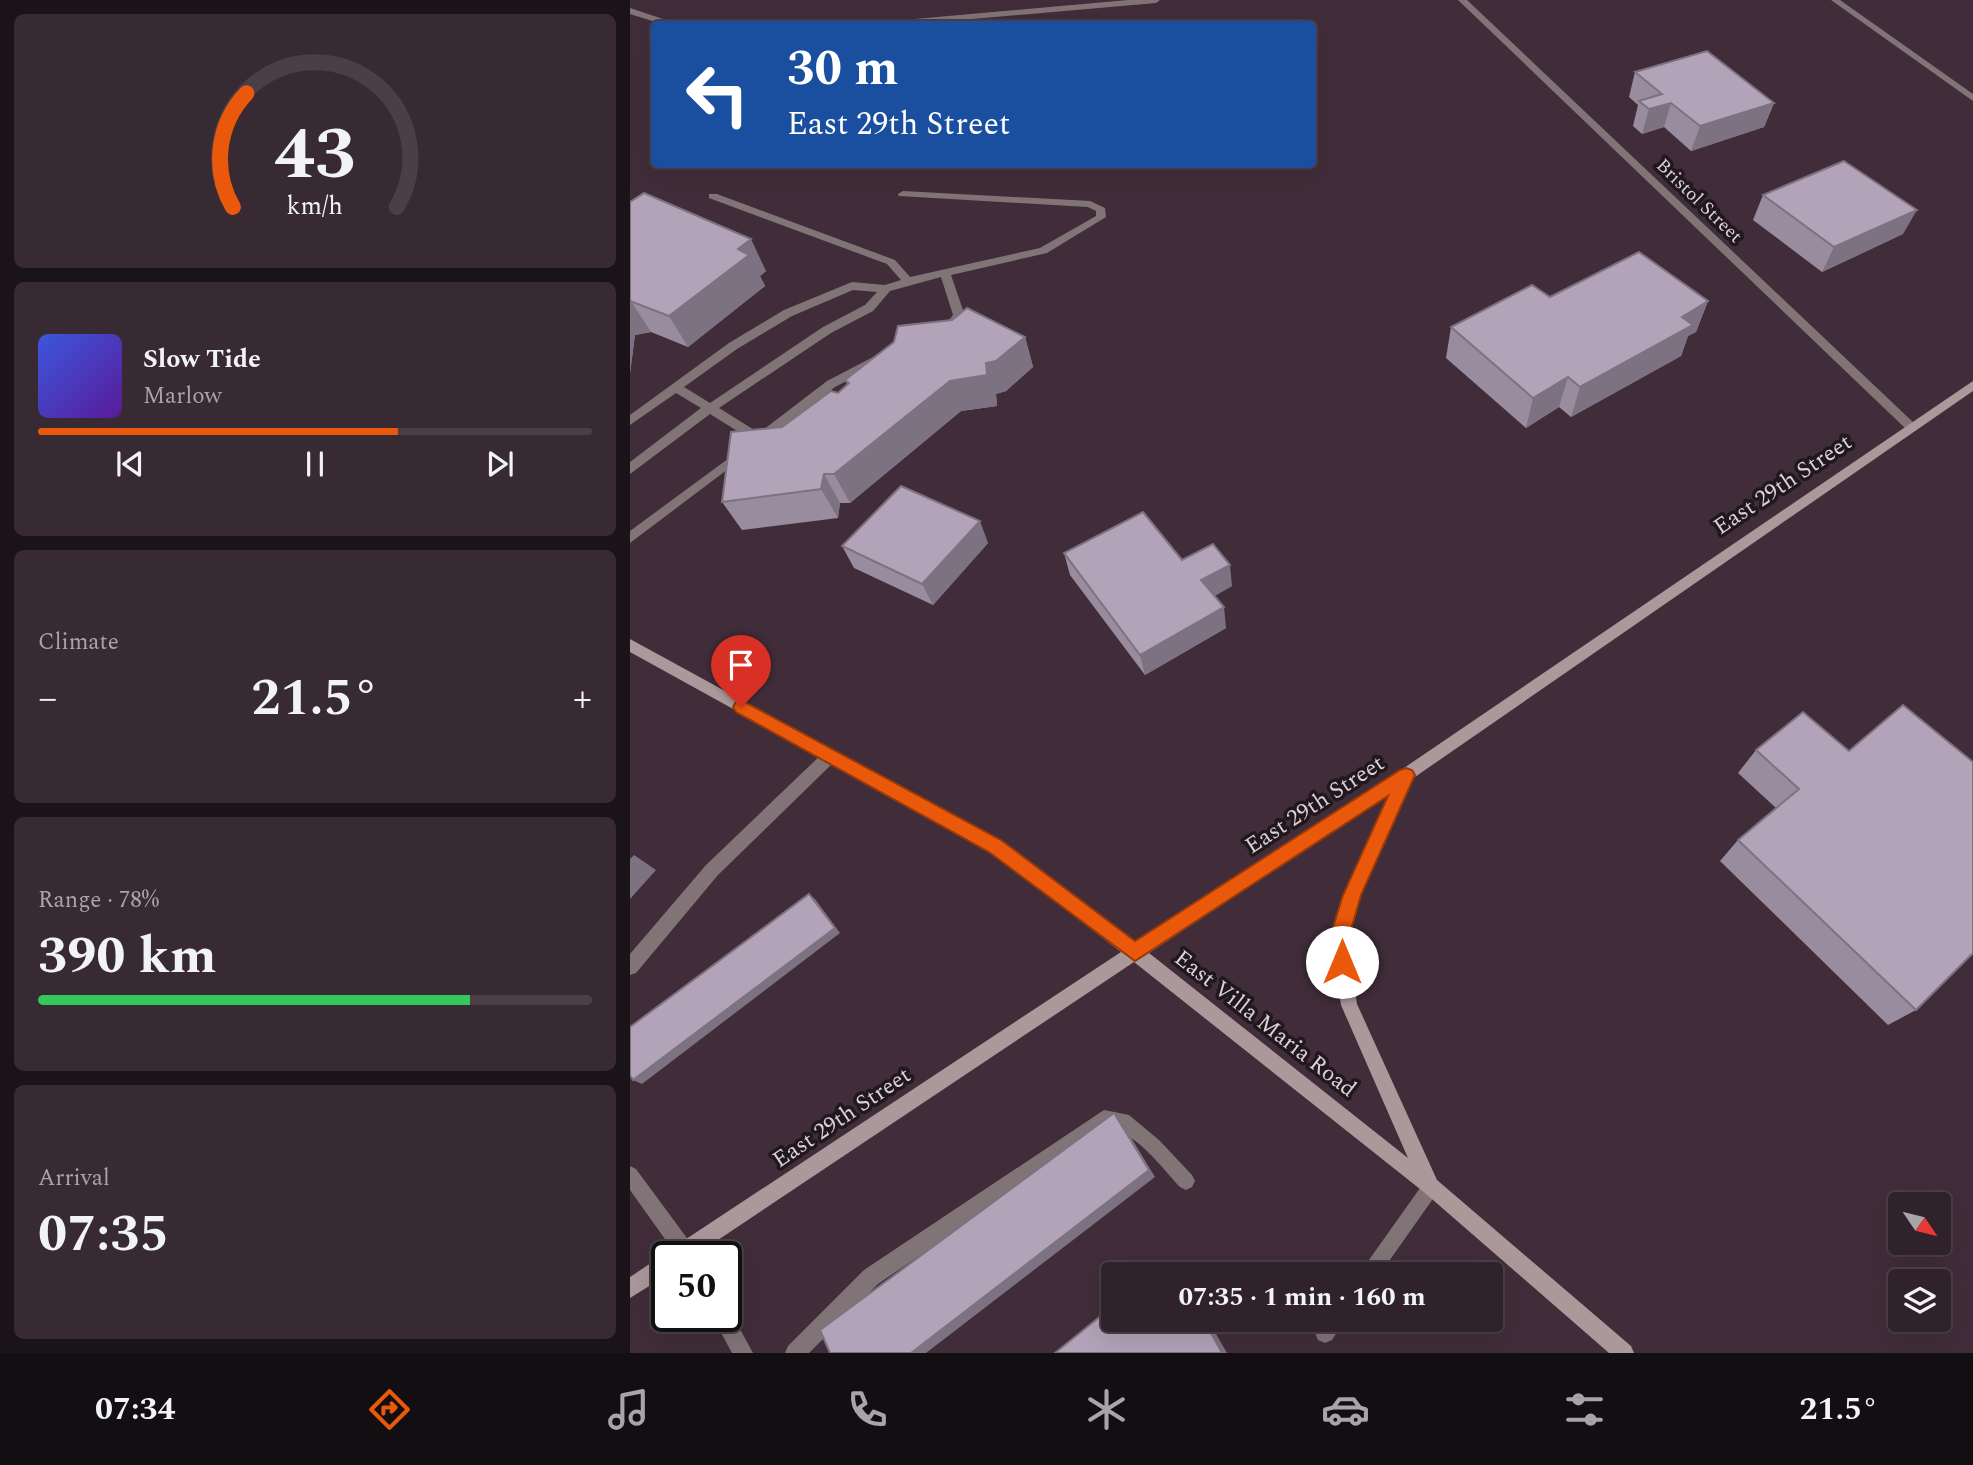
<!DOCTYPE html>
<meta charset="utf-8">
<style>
:root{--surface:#30222b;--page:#382a33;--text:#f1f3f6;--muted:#a8a4a9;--line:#4b3f47;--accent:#ea580c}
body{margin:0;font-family:Spectral,serif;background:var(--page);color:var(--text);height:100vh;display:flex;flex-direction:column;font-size:26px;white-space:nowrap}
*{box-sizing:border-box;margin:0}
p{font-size:23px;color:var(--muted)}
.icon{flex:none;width:38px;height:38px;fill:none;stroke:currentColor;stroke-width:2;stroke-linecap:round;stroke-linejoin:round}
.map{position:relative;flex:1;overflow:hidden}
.sheet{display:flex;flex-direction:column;gap:14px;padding:14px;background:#1a1318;width:630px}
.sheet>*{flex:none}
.hud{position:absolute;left:21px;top:21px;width:665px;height:147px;border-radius:7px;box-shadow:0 7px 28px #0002,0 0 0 2px var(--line);background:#1a4fa0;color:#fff;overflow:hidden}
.needle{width:46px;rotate:125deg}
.buttons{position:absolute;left:1258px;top:1192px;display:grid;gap:14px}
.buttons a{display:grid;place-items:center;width:63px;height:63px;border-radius:7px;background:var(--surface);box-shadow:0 7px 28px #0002,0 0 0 2px var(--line);font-size:35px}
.speed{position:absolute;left:21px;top:1241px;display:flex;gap:14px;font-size:35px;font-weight:700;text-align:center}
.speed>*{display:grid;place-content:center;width:91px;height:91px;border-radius:50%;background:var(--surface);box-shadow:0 7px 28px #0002,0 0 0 2px var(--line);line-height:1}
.speed .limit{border:4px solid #111;border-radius:10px;background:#fff;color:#111}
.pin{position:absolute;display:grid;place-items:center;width:60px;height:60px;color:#fff;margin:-72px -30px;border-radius:50% 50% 50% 0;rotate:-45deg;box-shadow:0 0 7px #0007}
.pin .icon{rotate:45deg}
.me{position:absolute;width:77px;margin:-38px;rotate:0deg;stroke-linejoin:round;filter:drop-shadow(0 0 5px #0008)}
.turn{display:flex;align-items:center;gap:24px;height:147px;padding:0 21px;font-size:32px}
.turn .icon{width:91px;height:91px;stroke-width:2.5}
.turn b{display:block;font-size:49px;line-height:60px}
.big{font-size:52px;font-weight:700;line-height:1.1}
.sheet .card{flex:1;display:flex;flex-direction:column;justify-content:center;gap:10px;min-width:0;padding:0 24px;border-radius:10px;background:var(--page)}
.sheet .dial{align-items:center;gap:0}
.dial svg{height:182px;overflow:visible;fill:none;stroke:var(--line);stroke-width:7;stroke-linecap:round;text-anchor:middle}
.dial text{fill:var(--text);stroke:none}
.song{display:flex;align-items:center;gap:21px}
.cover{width:84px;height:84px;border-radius:10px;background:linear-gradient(135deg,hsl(230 70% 55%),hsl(270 70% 35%))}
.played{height:7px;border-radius:4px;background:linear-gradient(90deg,var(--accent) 65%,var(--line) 65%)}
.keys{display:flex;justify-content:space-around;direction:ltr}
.heat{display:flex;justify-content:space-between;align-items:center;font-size:38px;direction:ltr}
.charge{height:10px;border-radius:5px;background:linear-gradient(90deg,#34c759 78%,var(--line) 0)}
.trip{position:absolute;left:471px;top:1262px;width:402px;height:70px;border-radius:7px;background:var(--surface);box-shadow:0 7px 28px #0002,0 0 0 2px var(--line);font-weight:700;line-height:70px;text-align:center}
.tabs{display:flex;height:112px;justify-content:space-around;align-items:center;background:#130e11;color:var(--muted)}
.tabs .icon{width:49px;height:49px}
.tabs .selected{color:var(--accent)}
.tabs b{font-size:32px;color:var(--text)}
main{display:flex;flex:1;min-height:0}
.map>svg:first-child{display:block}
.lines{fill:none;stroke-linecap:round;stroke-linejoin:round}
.service{fill:#807476;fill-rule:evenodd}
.minor{fill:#807476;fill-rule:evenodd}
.secondary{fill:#ab989b;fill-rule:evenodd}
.wall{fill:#998c9e}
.shaded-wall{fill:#7d7281}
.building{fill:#b2a3b8;stroke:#7d7281;stroke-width:2}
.route{fill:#ea580c;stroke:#983908;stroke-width:2}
.labels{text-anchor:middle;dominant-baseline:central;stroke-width:7;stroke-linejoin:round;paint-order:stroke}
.far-street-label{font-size:19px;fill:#ddd0d8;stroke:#21181e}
.street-label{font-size:23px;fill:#ddd0d8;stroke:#21181e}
</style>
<main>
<section class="sheet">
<div class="card dial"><svg viewBox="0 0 100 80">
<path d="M14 69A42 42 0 1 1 86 69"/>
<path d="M14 69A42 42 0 0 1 20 19" stroke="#ea580c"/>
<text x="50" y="56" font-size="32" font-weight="700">43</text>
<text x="50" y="72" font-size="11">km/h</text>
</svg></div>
<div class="card">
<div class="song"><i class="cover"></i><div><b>Slow Tide</b><p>Marlow</p></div></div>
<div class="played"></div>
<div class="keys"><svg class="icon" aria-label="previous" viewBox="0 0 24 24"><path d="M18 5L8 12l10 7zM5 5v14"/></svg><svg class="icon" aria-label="pause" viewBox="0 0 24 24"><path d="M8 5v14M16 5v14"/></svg><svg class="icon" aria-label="next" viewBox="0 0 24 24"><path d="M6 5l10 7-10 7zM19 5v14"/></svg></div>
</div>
<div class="card"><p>Climate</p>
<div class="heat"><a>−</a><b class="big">21.5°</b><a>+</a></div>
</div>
<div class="card"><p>Range · 78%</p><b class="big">390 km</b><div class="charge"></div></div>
<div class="card"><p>Arrival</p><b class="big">07:35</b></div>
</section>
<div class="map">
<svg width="1343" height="1353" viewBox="0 0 1343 1353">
<rect width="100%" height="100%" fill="#402d39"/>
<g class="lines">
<!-- service -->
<path class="service" d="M273,191L460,201L475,208L476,217L417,253L321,275L335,316L322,332L318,333L312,329L323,315L311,277L260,291L243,311L201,333L89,408L129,433L197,381L245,356H253V362L205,387L134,442H125L80,414L0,474V462L71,408L46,393L0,425V415L99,343L154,310L222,282L255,285L271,280L257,264L79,198V194H87L265,260L280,277L410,248L466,216V211L458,207L269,196L268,194ZM223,290L247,292L235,305L193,327L80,403L54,387L107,349L162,316Z
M110,450L116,454L114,457L0,543V531Z
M200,749L205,751L207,756L205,761L88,875L6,973L0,975V954L76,865L195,751Z
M474,1110L499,1115L529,1140L562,1175L565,1181L562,1187L556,1190L550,1187C530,1166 506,1131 476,1128L248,1284L179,1353H155L158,1346L234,1270Z
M0,1166L6,1169L65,1249L67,1256H47L0,1190Z
M801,1178L807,1181L810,1187L807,1193L750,1274H729L795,1181Z
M96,1308L99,1309L123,1353H102L82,1316H96Z
M693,1320H715L702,1340L695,1343L688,1340L685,1333Z"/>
<!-- minor -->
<path class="minor" d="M498,0H530L526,3L285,24H258L262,21Z
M828,0H837L1285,424V430H1277Z
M1201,0H1210L1343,94V101Z
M0,8L42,22L43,24H32L0,14Z"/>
<!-- secondary -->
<path class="secondary" d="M1343,381V391L782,779L730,896L717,940L727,1004L807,1180L1001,1346L1004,1353H979L795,1193L504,962L64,1256H37V1275L0,1298V1277L30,1257L39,1255L41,1249L491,952L360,851L0,652V639L370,841L505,942L771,770ZM761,793L714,895L701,940L711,1005L778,1158L519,953Z"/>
</g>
<!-- wall -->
<path class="wall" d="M1005,72L1144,103L1134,127L1061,151L1034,127L1012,134L1003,126L1008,105L999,97Z
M1133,195L1273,234L1192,272L1123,220Z
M0,202L136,271L130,276L135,286L58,347L21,332L5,335L0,373Z
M920,297L1078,301L1066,332L1058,336L1051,356L941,417L929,407L896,428L816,358L821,327Z
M395,337L403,367L376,391L366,394L367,406L331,411L220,503H210L208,518L112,530L92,502L152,427L208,393L217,384L215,380Z
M358,543L303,605L224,568L212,546Z
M434,553L552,560L602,586L584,596L596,628L515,675L440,575Z
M1173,712L1286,1010L1258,1025L1090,861L1108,840L1146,808L1108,773L1126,750Z"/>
<!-- shaded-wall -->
<path class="shaded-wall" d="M1041,103L1034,127L1012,134L1019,109Z
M1144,103L1134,127L1061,151L1070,126Z
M1287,210L1273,234L1192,272L1204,247Z
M121,239L136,271L130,276L135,286L58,347L39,316L108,249Z
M0,301H1L21,332L5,335L0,373Z
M1078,301L1066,332L1058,336L1051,356L941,417L950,387L1052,317Z
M395,337L403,367L376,391L366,394L367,406L331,411L220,503L204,474L320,381L356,363Z
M938,377L929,407L896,428L903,398Z
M194,474L210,503L208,518L191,489Z
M350,521L358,543L303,605L292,584Z
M600,565L602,586L574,602L571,580Z
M594,607L596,628L515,675L510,655Z
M4,855L26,870L0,899V859Z
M179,894L185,899L210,933L12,1084L3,1080Z
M484,1113L491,1121L525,1177L296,1353H281Z
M574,1320H578L597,1353H592Z"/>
<!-- building -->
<path class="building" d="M1077,51L1144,103L1070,126L1041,103L1019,109L1009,101L1032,94L1005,72Z
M1214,161L1287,210L1204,247L1133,195Z
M14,193L121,239L108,249L119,255L39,316L0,301V202Z
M1009,252L1078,301L1052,317L1063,325L950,387L938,377L903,398L821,327L902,285L920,297Z
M337,308L395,337L366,361L356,363L357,375L320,381L204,474H194L191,489L92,502L101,432L152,427L201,391L208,393L219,383L215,380L264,342L268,326L322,320Z
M271,486L350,521L292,584L212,546Z
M513,512L552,560L583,544L600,565L571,580L594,607L510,655L434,553Z
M1273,705L1343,762V953L1286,1010L1108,840L1169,789L1126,750L1173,712L1219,751Z
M179,894L205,928L3,1080L0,1075V1027Z
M484,1113L519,1170L281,1353H200L190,1330Z
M483,1306V1320H574L592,1353H425Z"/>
<!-- route -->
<path class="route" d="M111,700L371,840L505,941L770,770L776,768L782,770L785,775L731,895L718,940L721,962L719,968L712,971L705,968L699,940L713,895L758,796L505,961L359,852L106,712L103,707L106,702Z"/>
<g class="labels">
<!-- far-street labels -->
<g class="far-street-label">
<text transform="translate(1069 201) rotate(44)">Bristol Street</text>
</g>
<!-- street labels -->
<g class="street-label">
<text transform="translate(1153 485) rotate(-34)">East 29th Street</text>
<text transform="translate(685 805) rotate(-33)">East 29th Street</text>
<text transform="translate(635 1024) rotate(38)">East Villa Maria Road</text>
<text transform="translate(212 1118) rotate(-34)">East 29th Street</text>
</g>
</g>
</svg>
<div class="buttons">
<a><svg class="needle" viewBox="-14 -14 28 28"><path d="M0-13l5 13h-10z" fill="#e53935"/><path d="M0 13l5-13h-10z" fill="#a8a4a9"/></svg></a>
<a><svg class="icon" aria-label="layers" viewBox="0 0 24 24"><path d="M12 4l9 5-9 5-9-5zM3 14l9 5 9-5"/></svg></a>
</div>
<div class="speed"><div class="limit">50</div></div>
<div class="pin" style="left:111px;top:707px;background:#d93025"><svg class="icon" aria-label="arrive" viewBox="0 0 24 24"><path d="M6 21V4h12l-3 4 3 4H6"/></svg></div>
<svg class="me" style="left:712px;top:962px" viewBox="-20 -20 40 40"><circle r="19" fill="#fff"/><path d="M0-13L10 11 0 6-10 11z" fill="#ea580c"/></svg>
<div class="trip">07:35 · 1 min · 160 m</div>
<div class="hud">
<div class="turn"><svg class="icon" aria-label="left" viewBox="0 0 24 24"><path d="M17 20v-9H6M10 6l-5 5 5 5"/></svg><div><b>30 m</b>East 29th Street</div></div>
</div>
</div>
</main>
<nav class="tabs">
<b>07:34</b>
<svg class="icon selected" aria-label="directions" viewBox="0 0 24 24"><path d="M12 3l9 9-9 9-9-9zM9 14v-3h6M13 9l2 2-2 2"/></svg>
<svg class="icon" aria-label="music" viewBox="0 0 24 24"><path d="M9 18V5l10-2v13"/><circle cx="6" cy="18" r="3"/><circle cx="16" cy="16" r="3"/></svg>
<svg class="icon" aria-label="phone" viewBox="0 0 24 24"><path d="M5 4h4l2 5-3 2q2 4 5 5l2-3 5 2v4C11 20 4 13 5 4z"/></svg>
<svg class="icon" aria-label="climate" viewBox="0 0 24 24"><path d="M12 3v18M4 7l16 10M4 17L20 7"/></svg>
<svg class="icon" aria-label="car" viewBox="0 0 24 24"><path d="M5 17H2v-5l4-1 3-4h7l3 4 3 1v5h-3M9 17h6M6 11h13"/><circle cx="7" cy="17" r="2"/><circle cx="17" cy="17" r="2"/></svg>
<svg class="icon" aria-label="filters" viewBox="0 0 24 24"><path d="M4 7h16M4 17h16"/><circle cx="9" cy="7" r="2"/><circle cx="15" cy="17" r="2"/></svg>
<b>21.5°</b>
</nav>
